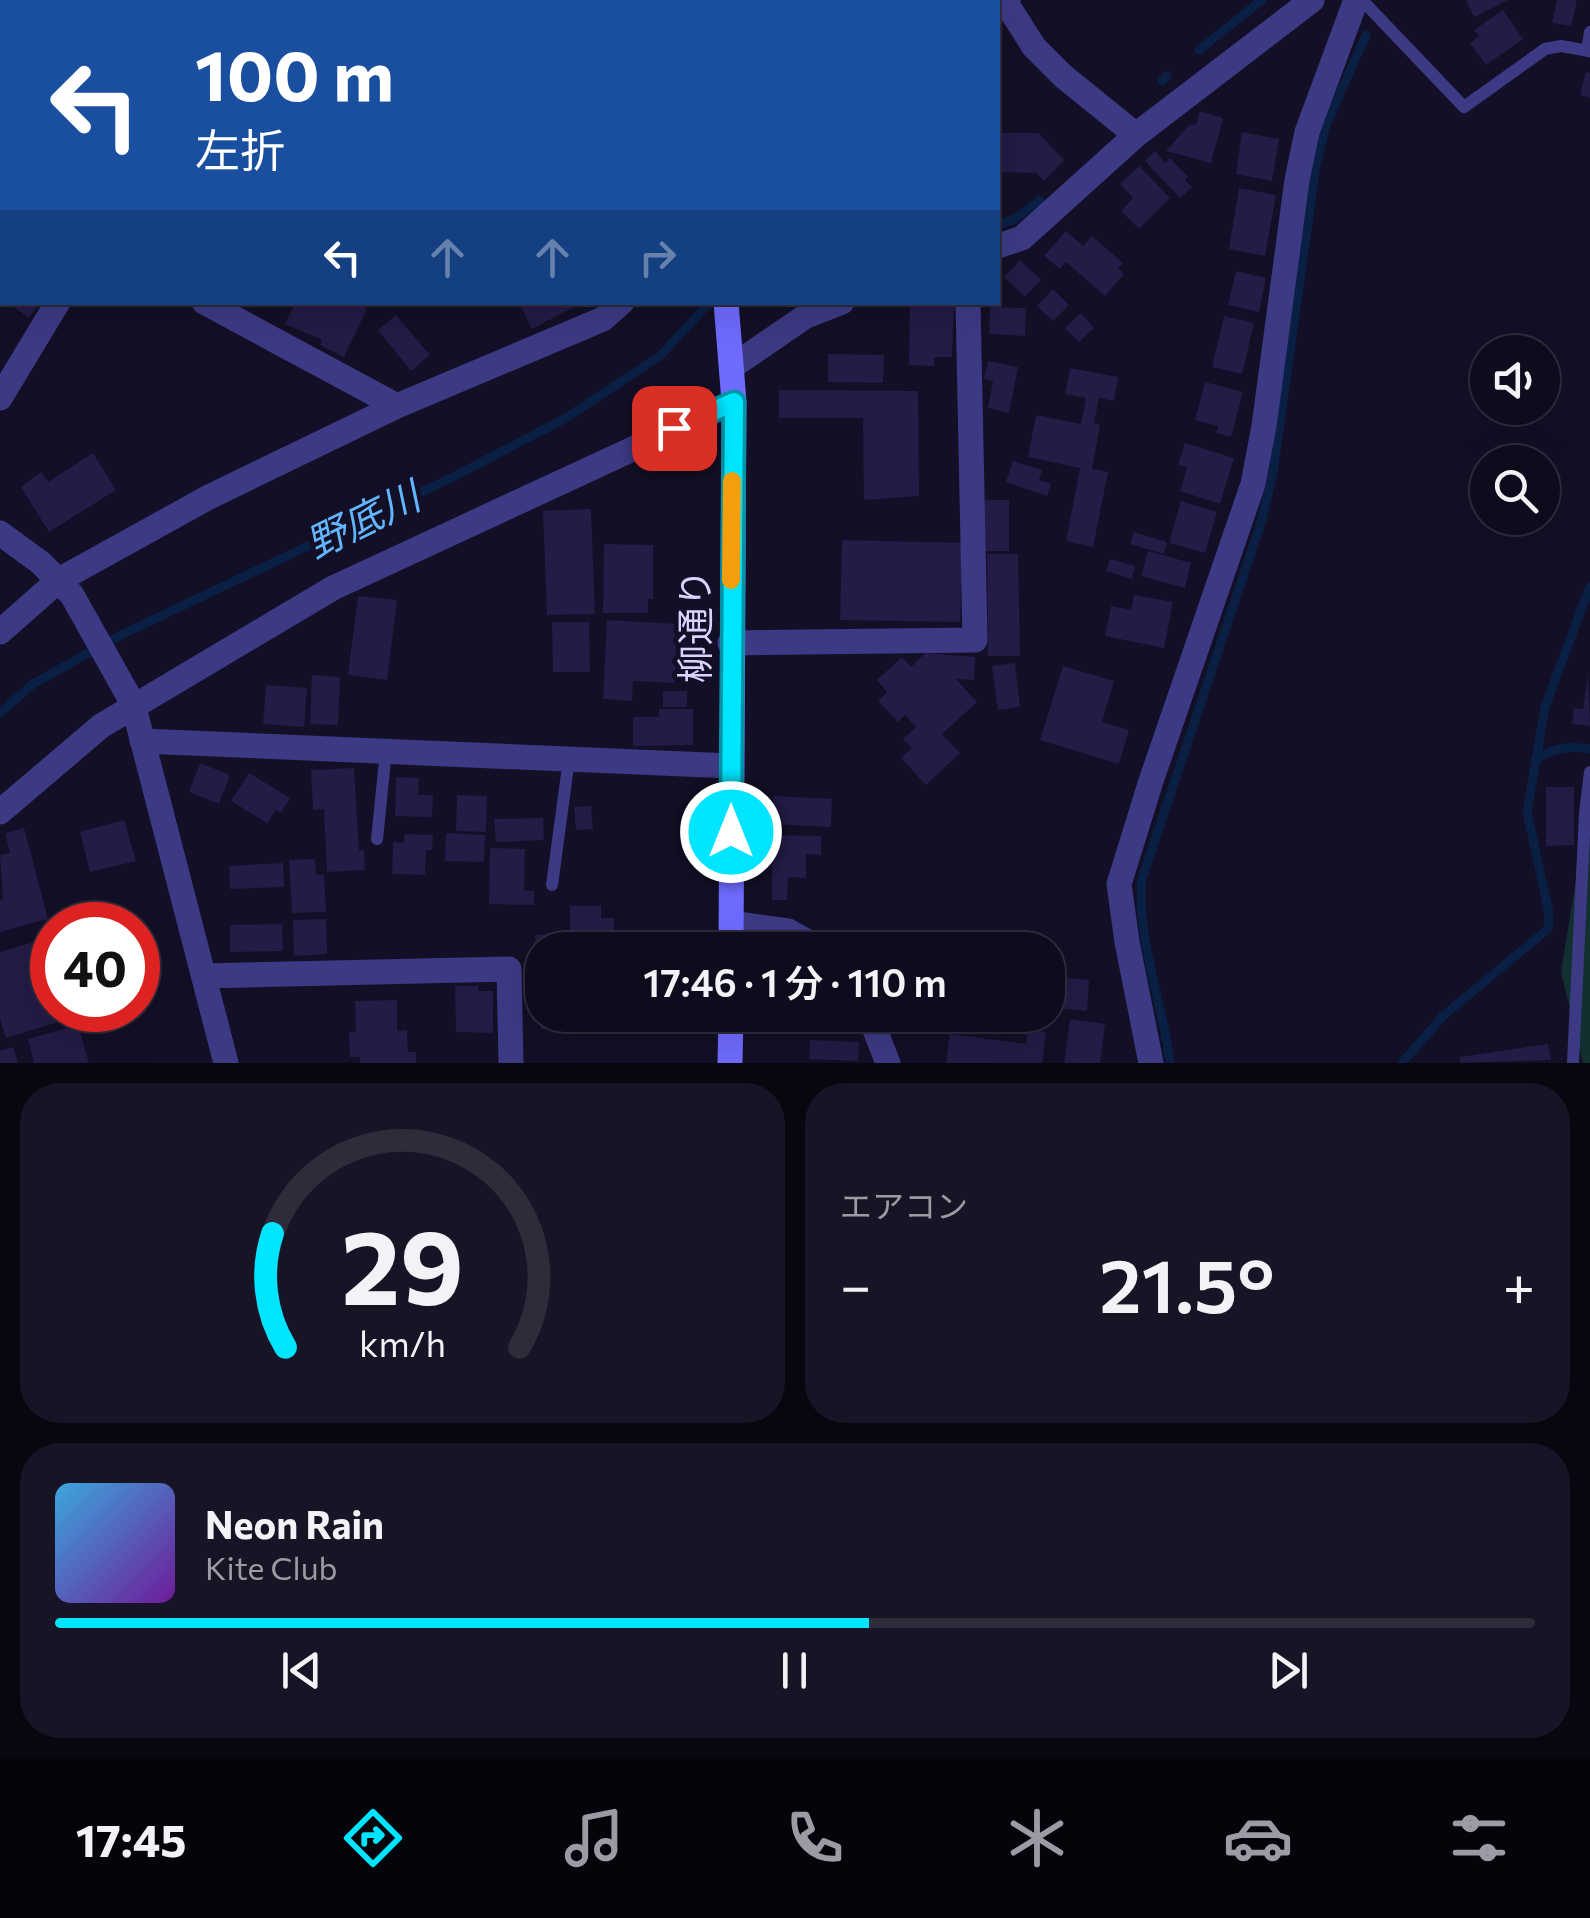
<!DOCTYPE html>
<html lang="ja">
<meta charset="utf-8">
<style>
:root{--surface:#0e0b1c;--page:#171425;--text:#f1f3f6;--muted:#9b9ba3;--line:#2e2b3b;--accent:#00e5ff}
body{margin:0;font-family:Commissioner,"Noto Sans JP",sans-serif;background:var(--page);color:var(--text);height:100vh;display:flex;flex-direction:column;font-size:38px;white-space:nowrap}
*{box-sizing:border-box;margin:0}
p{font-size:32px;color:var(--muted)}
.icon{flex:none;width:55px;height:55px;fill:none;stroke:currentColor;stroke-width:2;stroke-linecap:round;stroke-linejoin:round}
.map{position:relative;height:1063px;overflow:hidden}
.drawer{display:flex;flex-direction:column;gap:20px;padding:20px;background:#08060f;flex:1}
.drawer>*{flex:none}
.guide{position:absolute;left:0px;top:0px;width:1000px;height:305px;box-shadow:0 10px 40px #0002,0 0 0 2px var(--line);background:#1a4fa0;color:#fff;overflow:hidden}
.tools{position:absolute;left:1470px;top:335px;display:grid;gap:20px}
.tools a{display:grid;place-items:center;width:90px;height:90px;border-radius:50%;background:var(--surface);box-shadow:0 10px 40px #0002,0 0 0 2px var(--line);font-size:50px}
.speed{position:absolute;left:30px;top:902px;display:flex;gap:20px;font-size:50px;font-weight:700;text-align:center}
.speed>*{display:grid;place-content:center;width:130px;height:130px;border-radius:50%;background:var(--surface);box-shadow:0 10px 40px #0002,0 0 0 2px var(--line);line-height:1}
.speed .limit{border:15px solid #d22;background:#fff;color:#111}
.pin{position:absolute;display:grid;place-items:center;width:85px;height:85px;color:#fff;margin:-42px;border-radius:20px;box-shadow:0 5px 15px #0006}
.me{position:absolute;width:110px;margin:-55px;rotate:0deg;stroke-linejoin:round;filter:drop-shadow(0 0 8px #0008)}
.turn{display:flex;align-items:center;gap:35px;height:210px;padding:0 30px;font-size:45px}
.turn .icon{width:130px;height:130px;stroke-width:2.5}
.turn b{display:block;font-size:70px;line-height:85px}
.lanes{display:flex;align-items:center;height:95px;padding:0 30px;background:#0003;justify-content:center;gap:50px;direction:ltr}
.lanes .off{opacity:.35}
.big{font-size:75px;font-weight:600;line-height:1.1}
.drawer .card{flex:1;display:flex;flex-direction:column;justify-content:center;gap:15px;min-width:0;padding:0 35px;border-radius:40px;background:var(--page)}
.drawer .dial{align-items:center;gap:0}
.dial svg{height:260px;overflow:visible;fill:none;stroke:var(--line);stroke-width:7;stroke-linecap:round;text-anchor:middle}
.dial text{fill:var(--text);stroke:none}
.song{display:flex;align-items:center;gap:30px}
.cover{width:120px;height:120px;border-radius:15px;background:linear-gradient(135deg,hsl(200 70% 55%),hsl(280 70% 35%))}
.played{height:10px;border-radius:5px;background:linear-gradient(90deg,var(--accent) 55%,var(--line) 55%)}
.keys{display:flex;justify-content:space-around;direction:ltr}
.heat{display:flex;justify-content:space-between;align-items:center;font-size:55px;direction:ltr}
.drawer .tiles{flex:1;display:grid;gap:20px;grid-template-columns:1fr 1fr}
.card:last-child{grid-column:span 2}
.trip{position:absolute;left:525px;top:932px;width:540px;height:100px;border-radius:40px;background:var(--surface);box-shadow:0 10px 40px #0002,0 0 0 2px var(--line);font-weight:600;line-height:100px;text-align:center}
.tabs{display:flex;height:160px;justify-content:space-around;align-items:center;background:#06040b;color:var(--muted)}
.tabs .icon{width:70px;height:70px}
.tabs .on{color:var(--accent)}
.tabs b{font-size:45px;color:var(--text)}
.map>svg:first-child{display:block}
.green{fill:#12302f}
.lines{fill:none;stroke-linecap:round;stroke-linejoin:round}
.stream{stroke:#0a1f44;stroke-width:9}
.building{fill:#241b47}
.path{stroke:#2fb8b0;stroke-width:5;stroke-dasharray:5 8;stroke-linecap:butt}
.lane{stroke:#3d3a85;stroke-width:12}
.street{stroke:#3d3a85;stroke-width:25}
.secondary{stroke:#6f6bff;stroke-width:25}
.route-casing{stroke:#0095a6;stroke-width:25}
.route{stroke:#00e5ff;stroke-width:18}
.slow{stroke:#f59e0b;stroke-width:18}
.labels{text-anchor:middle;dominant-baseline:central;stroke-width:10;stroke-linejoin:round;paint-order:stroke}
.street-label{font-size:38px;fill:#d9d4ff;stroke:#130f26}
.water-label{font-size:40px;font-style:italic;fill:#62b6ff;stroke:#130f26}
</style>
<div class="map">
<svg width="1590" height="1063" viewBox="0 0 1590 1063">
<rect width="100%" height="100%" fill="#130f26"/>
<!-- green -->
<path class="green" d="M1590,794V1063H1583L1561,972Z"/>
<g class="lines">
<!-- stream -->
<path class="stream" d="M883,2L884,0
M1199,50L1262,0
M1162,81L1167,76
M998,225L1015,219L1040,200
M0,713L33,684L121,635L453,477L564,419L660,356L710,302
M1535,760C1555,748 1568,745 1590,749
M1170,1063C1163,1005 1136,935 1142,879L1262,520L1273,473L1316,165L1326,125L1366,35
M1402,1063L1443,1016L1548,929L1549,913L1527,812L1545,707L1590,586"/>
</g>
<!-- building -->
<path class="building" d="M1466,0H1508L1474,17Z
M1557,0H1577L1571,26L1552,23Z
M1503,10L1523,39L1486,65L1470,43L1479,36L1474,30Z
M1586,72L1590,73V98L1580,95Z
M1200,111L1223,118L1211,163L1166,151L1190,124L1196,125Z
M1242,132L1279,139L1272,181L1236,174Z
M998,133H1038L1064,160L1044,181L1036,173L998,172Z
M1155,151L1165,163L1170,158L1188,177L1185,180L1192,187L1180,198L1145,161Z
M1139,166L1170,198L1139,229L1121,211L1133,198L1120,184Z
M1239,188L1276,195L1265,256L1229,249Z
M1066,231L1083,246L1092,236L1123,263L1118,269L1124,274L1105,296L1066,262L1060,269L1044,256Z
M1020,260L1041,280L1025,297L1004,277Z
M1236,271L1266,278L1259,312L1228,305Z
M1053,289L1069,305L1053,321L1037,306Z
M7,302H40L29,318Z
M296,302H353L367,309L344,357L320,345L322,340L285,324Z
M519,302H574L576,306L532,329Z
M910,302H954L952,357H934V366L909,365Z
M990,307L1026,308L1025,336L989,334Z
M1081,313L1094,328L1079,342L1065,328Z
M396,315L430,355L411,371L378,330Z
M1224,316L1254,323L1242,374L1212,367Z
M828,354L884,355L883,383L828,382Z
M988,361L1018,367L1009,413L988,408L993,381L984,379Z
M1070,368L1118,377L1114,401L1099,398L1094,423L1100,425L1092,469L1108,472L1093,547L1066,541L1080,468L1028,457L1036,415L1081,424L1086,398L1065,394Z
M1205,382L1243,392L1231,437L1216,433L1218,426L1195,420Z
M779,390L918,391L919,496L864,500L863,418H779Z
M1185,443L1234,458L1220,504L1180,491L1187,467L1178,465Z
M93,453L116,490L49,532L21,487L41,472L48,482Z
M1013,461L1042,470L1039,480L1051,484L1047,496L1006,482Z
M985,500H1009V551H985Z
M1181,501L1217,512L1205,553L1169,543Z
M591,509L595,614L547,615L543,511Z
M1134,532L1167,542L1164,554L1130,544Z
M842,540L962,543L960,622L840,620Z
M604,544L653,545V599H648V613H603Z
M1148,551L1191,563L1185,588L1141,576Z
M987,554H1018L1020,656H988Z
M1110,559L1135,566L1132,579L1106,571Z
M1134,595L1173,602L1164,648L1105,636L1111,606L1131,610Z
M358,596L397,600L387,680L348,675Z
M607,620L679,624L675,683L633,681L632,701L603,699Z
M552,622H589L590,672H553Z
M925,653L975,657L974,680L956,679L977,702L942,734L960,753L926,785L901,758L912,748L903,739L916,727L905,715L898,722L878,701L887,692L877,680L902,657L911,667Z
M1015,663L1020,707L998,710L992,666Z
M1063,666L1114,681L1102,722L1129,730L1119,764L1040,740Z
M1588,674L1590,726L1572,724L1574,708L1583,709Z
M312,675L340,677L338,725L310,724Z
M266,685L307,688L304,727L263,724Z
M663,691H687V707H663Z
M659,709H693V745L633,746V717H659Z
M200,763L230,775L219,804L189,792Z
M354,768L359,850H364L365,870L327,872L324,809L313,810L311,770Z
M249,773L290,798L281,813L276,810L267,823L231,801Z
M396,777L419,778L418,795H433L432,817L395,816Z
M1546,787H1574V845L1546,846Z
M457,795L487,796L486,832L456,831Z
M774,796L832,799L831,827L772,824Z
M591,806L593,829L576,830L574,807Z
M543,818L544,840L496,842L494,819Z
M124,820L136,861L90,872L80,832Z
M24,828L48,919L0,932V900L3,899L0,855L10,853L5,833Z
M446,833L485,835L484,862L445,861Z
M405,834L433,835L432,850H426L425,875L392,874L393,842L404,843Z
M772,835L821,836V855L806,854V878L788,877L787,900H772Z
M490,848L525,849L524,891H534V905L489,904Z
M315,859L316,875H324L326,912L292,913L289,860Z
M283,863L284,887L230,889L229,866Z
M570,906H601V918H614V930H638L639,942L670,944L669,950H570Z
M326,919L327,954L294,956L293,920Z
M282,924L283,951L230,952V925Z
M555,933L557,950H542V957L537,958L535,935Z
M47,938L52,957V1010H69L71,1018L6,1038L0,1019V952Z
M528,973H542V1012H529Z
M1048,976L1089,980L1087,1011L1048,1007Z
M455,986H478V991H493V1033L456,1032Z
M397,1000V1031L407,1030L408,1052H416V1063H360V1057H350L349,1032H356L355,1001Z
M541,1015H576L577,1029H541Z
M1070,1019L1105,1024L1100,1063H1064Z
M78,1025L89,1063H34L28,1039Z
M1028,1030L1046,1032L1042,1063H946L950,1034L1026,1044Z
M810,1040L859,1042L858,1061L809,1059Z
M1548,1044L1551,1060L1460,1063V1057Z
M13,1047L18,1063H0V1051Z"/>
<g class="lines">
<!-- path -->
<path class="path" d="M897,0L898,2"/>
<!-- lane -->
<path class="lane" d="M1362,0L1464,107L1545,49L1561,46L1590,51
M1587,51L1590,32
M377,839L386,751
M552,885L569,759
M1573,1063L1585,813L1590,772"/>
<!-- street -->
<path class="street" d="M455,0L456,2
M1008,0V6L1034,47L1063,76L1136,135
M0,223H2
M998,246L1022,238L1136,135L1312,0
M204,302L397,406
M733,366L806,316L842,302
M0,398L58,302
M0,533L41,563L72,595L133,704L226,1063
M0,632L59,580L209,497L397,406L603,319L622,302
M730,643L975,640L968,302
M142,741L731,766
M0,812L101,726L333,588L734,402
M731,923L788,931L822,950
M204,976L509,969L511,1063
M869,1015L888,1063
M1151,1063L1127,942L1119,884L1151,781L1253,484L1264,426L1297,180L1307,132L1356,0"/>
<!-- secondary -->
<path class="secondary" d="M692,0V2
M726,302L734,402L731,950
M730,1063L731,1015"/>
</g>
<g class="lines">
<defs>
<path id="route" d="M674,428L734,402L731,832"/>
</defs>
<!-- route casing -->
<use href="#route" class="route-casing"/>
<!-- route -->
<use href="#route" class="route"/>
<!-- slow -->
<path class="slow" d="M731,580L732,481"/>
</g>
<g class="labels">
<!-- street labels -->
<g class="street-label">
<text transform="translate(693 626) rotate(-90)">柳通り</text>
</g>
<!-- water labels -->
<g class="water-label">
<text transform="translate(362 518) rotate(-26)">野底川</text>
</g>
</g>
</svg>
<div class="tools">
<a><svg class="icon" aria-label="sound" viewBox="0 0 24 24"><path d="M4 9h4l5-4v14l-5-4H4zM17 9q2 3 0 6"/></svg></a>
<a><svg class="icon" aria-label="search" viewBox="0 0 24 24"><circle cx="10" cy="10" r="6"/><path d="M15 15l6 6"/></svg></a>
</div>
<div class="speed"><div class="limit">40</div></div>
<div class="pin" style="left:674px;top:428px;background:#d93025"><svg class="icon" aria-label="arrive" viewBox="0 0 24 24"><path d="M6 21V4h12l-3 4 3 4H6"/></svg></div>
<svg class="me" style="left:731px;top:832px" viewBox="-20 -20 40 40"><circle r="17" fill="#00e5ff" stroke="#fff" stroke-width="3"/><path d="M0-11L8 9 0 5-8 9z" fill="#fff"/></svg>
<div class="trip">17:46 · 1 分 · 110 m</div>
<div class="guide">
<div class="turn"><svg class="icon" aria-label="left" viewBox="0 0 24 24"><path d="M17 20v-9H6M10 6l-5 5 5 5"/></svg><div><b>100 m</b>左折</div></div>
<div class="lanes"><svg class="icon" aria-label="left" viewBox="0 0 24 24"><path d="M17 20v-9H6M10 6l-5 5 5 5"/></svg><svg class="icon off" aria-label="ahead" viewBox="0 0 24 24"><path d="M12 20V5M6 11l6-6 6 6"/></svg><svg class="icon off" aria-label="ahead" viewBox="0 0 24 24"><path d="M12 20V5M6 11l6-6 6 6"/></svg><svg class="icon off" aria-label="right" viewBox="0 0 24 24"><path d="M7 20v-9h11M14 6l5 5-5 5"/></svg></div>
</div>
</div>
<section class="drawer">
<div class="tiles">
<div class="card dial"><svg viewBox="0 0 100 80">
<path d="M14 69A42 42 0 1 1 86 69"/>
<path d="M14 69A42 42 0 0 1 10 34" stroke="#00e5ff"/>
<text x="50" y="56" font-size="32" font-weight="700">29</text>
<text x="50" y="72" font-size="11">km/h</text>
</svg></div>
<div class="card"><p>エアコン</p>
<div class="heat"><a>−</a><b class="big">21.5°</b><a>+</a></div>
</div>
<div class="card">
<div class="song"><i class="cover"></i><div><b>Neon Rain</b><p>Kite Club</p></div></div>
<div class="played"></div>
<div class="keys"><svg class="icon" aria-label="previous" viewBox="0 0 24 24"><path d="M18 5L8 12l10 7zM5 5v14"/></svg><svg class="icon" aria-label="pause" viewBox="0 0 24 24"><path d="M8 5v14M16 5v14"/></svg><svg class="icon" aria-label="next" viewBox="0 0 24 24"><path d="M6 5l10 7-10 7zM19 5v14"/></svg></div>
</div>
</div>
</section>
<nav class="tabs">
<b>17:45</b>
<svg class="icon on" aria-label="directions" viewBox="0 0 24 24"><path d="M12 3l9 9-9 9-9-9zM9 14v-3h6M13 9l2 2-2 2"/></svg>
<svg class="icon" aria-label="music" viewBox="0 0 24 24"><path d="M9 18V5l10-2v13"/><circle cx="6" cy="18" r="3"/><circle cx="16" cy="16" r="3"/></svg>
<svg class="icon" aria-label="phone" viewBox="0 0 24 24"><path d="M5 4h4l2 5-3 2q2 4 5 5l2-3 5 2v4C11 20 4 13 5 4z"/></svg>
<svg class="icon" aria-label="climate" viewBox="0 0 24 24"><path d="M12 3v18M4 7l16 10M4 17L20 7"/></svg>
<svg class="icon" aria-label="car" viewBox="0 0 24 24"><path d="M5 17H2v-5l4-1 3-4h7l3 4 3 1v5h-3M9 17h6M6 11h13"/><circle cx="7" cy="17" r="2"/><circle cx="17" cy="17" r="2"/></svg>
<svg class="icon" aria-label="filters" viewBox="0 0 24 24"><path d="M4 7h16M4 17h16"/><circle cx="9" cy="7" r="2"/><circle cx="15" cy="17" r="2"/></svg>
</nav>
